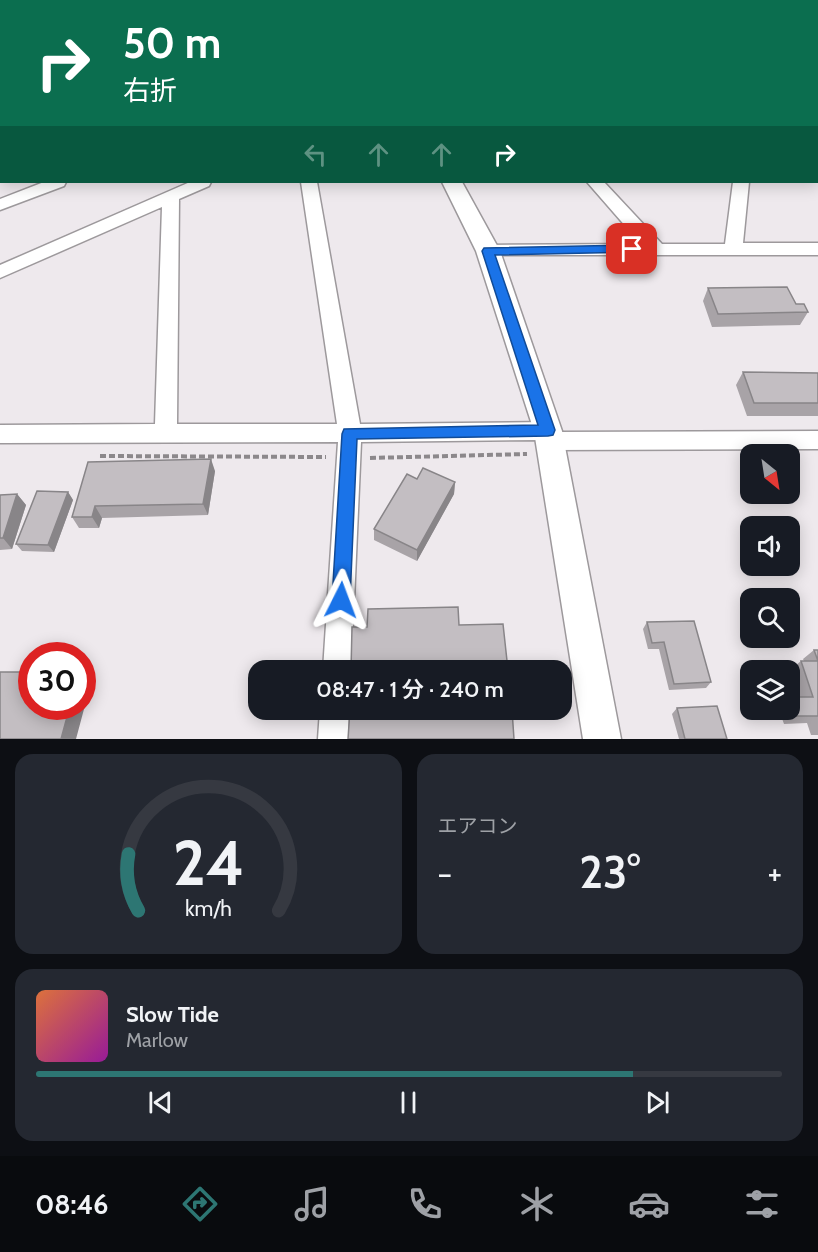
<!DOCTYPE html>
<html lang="ja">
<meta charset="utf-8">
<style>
:root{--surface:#171b24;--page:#242831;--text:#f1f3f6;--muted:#9ea1a6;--line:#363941;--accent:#2d7673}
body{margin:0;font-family:Cabin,"Noto Sans JP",sans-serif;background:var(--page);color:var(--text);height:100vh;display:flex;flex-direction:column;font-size:22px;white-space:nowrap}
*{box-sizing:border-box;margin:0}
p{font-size:20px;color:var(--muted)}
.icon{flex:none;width:33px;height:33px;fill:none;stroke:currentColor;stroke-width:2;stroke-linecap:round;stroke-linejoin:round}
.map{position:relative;height:739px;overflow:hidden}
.drawer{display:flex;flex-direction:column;gap:15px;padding:15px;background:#0d0f14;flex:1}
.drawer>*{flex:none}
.guide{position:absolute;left:0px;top:0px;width:819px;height:183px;box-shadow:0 3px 15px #0003;background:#0b6e4f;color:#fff;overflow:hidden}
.needle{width:39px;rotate:150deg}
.fabs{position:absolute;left:740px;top:444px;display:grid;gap:12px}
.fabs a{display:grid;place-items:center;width:60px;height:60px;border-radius:12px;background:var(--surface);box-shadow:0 3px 15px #0003;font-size:30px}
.speed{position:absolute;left:18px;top:642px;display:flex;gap:12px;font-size:30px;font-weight:700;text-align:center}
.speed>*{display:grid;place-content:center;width:78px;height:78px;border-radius:50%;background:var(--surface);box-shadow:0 3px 15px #0003;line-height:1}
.speed .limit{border:9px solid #d22;background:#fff;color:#111}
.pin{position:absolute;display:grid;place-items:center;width:51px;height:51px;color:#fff;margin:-26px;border-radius:12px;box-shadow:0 3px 9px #0006}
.me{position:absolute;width:66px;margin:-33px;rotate:3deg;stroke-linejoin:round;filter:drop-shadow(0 0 4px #0008)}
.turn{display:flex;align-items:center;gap:21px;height:126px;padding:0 24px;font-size:27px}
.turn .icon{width:78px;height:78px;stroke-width:2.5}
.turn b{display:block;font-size:42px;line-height:51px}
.lanes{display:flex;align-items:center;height:57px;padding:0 24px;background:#0003;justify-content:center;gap:30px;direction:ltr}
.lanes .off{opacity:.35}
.big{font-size:45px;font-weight:600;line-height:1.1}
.drawer .tile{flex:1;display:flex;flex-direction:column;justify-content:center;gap:9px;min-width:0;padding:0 21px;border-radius:18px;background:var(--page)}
.drawer .dial{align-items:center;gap:0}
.dial svg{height:156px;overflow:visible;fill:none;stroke:var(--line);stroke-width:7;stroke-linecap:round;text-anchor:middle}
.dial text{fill:var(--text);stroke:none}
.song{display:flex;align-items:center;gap:18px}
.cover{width:72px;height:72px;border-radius:9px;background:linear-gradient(135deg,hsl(20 70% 55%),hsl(300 70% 35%))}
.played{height:6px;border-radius:3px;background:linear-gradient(90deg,var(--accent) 80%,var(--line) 80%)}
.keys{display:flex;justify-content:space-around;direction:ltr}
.heat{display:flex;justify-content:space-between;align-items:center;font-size:33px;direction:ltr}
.drawer .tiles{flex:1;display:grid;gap:15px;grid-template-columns:1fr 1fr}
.tile:last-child{grid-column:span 2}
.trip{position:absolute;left:248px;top:660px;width:324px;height:60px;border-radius:18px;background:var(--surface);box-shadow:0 3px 15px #0003;font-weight:600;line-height:60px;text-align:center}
.dock{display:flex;height:96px;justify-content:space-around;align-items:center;background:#090b0e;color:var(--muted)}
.dock .icon{width:42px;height:42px}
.dock .active{color:var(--accent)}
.dock b{font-size:27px;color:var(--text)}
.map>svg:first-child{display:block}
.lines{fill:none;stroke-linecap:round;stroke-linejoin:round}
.minor-casing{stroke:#9d999c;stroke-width:3}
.tertiary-casing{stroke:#9d999c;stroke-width:3}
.path{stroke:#8c888b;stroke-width:4;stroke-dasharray:6 3;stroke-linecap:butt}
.minor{fill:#fff;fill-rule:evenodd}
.tertiary{fill:#fff;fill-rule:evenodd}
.wall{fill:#a8a3a7}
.shaded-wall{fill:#888588}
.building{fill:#c3bec2;stroke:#888588;stroke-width:1.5}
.route{fill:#1a73e8;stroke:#114b97;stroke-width:1.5}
</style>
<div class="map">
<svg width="818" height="739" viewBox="0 0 818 739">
<rect width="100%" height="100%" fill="#eee9ed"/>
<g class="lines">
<defs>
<path id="minor" d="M31,0H44L45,2H32Z
M69,0H85L68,2Z
M136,0H150L151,2H137Z
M247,0H262L246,2Z
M443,0H455V2H443Z
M474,0H504L505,2H475Z
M670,0H682L669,2Z
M0,20H2V28H0Z
M0,84H2L0,93Z
M2,164V175H0V165Z
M44,182H66L64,186L0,210V199Z
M190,182H211L209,186L179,199L177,424H337L301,182H317L360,424L548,422L556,424L559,432L818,431V449L550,450L542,448L539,440L361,442L351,670H323L338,442L0,443V425L155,424L162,207L0,278V265Z
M587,182H604L662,244H725L733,182H749L743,243H818V255H482L479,251L482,247L488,245L641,244Z
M320,710H349L348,739H318Z"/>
<path id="tertiary" d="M277,0H294L295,2H278Z
M442,182H462L500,251L562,431L621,739H583L534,431L476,251Z"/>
</defs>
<!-- minor casing -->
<use href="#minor" class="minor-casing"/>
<!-- tertiary casing -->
<use href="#tertiary" class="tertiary-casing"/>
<!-- path -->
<path class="path" d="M100,456L326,457
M370,458L527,454"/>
<!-- minor -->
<use href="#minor" class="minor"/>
<!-- tertiary -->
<use href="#tertiary" class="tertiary"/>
</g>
<!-- wall -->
<path class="wall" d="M708,288L796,304L808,312L800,325L712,327L703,301Z
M743,372L818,373V416H747L736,385Z
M88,462L215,471L208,515L102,518L99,528H79L72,517Z
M417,479L455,482L454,494L417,561L374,540V529Z
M68,492L73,500L54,552L22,551L16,544Z
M17,494L26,505L12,549L0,550V495Z
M647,622L711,682L706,688L669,690L659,649H648L643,629Z
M814,650H818V735H811L807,723L784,724L779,710H789V699L799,697L790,670L801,661H804L803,659Z
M677,708L727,739H679L672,714Z"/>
<!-- shaded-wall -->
<path class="shaded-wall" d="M211,459L215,471L208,515L203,504Z
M455,482L454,494L417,561V550Z
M68,492L73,500L54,552L48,545Z
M17,494L26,505L12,549L3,538Z
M95,506L102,518L99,528L92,517Z
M82,675L91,683L76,739H61L70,706H82Z"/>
<!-- building -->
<path class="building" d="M787,287L796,304H804L808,312L718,314L708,288Z
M743,372L818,373V403H754Z
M211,459L203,504L95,506L92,517H72L88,462Z
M423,468L455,482L417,550L374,529L407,474L417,479Z
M37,491L68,492L48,545L16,544Z
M17,494L3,538H0V495Z
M458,607L459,625L503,624L508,670H351L352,627H367L368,609Z
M694,621L711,682L674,684L664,642L652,643L647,622Z
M814,650H818V716H795L789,697H813L801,661H818Z
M0,672H32V706H70L61,739H0Z
M717,706L727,739H685L677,708Z
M350,710H512L514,739H348Z"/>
<!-- route -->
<path class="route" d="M632,245L636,247V252L495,255L555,430L553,435L548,436L357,439L350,600L347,606L341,608L335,606L332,600L342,434L344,429L538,425L482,251L484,248Z"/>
</svg>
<div class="fabs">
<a><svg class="needle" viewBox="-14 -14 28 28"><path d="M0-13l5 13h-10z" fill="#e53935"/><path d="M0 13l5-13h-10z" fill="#9ea1a6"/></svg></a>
<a><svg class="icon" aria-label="sound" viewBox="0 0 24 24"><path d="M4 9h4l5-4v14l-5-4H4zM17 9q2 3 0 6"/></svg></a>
<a><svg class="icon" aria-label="search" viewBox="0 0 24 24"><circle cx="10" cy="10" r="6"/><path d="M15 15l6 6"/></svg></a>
<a><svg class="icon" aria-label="layers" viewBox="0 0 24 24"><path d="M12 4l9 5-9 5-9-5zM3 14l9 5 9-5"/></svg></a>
</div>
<div class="speed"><div class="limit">30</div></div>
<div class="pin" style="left:632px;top:249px;background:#d93025"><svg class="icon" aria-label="arrive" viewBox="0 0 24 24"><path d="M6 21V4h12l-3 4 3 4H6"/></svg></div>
<svg class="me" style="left:341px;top:600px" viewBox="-20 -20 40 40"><path d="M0-17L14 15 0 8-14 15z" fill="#1a73e8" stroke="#fff" stroke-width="4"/></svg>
<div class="trip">08:47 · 1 分 · 240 m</div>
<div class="guide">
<div class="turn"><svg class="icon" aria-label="right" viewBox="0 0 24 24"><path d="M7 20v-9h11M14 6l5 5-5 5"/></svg><div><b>50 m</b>右折</div></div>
<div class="lanes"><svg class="icon off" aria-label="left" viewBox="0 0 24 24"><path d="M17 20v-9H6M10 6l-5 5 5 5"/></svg><svg class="icon off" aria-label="ahead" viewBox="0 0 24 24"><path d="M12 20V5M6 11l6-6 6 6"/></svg><svg class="icon off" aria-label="ahead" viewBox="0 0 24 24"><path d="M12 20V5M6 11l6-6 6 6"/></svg><svg class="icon" aria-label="right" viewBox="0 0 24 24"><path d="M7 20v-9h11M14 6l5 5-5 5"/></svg></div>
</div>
</div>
<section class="drawer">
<div class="tiles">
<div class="tile dial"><svg viewBox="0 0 100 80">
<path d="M14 69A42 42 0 1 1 86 69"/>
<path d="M14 69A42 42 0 0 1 9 40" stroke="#2d7673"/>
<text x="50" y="56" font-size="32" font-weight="700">24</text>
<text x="50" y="72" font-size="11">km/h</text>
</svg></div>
<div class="tile"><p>エアコン</p>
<div class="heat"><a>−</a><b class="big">23°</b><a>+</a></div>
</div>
<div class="tile">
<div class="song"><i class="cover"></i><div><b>Slow Tide</b><p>Marlow</p></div></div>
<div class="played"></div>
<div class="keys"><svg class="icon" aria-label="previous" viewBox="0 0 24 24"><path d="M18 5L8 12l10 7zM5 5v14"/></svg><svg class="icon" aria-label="pause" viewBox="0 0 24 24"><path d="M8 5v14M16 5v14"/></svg><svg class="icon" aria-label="next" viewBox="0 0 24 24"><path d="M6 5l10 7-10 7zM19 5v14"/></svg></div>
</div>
</div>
</section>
<nav class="dock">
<b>08:46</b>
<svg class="icon active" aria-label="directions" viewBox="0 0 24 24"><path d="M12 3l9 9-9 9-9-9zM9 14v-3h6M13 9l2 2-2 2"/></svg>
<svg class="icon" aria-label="music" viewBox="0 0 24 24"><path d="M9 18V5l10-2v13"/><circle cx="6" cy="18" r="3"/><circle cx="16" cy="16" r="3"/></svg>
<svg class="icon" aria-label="phone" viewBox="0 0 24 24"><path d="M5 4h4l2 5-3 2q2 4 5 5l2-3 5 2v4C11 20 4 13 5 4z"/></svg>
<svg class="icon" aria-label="climate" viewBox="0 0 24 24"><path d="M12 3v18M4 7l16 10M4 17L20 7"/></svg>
<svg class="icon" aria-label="car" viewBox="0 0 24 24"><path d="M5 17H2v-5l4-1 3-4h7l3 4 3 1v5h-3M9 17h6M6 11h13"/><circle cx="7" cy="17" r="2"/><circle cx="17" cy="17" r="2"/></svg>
<svg class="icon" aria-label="filters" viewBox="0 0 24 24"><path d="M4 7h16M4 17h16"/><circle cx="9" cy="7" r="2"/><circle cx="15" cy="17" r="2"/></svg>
</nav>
